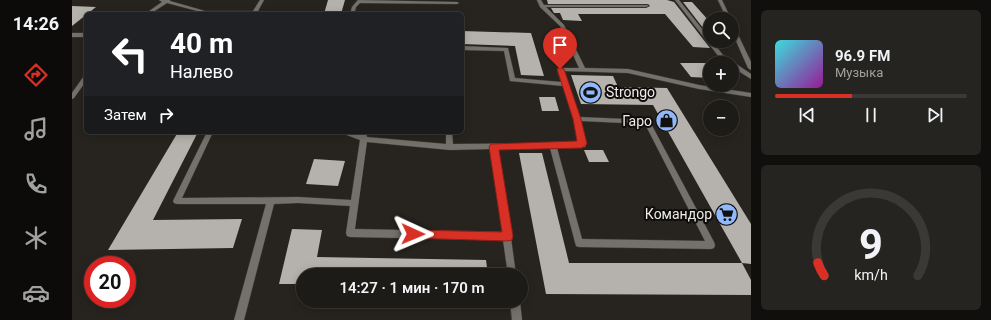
<!DOCTYPE html>
<html lang="ru">
<meta charset="utf-8">
<style>
:root{--surface:#1d1b17;--page:#252420;--text:#f1f3f6;--muted:#a0a1a1;--line:#3b3936;--accent:#d93025}
body{margin:0;font-family:Roboto,sans-serif;background:var(--page);color:var(--text);height:100vh;display:flex;flex-direction:column;font-size:15px;white-space:nowrap}
*{box-sizing:border-box;margin:0}
p{font-size:13px;color:var(--muted)}
.icon{flex:none;width:22px;height:22px;fill:none;stroke:currentColor;stroke-width:2;stroke-linecap:round;stroke-linejoin:round}
.map{position:relative;flex:1;overflow:hidden}
.drawer{display:flex;flex-direction:column;gap:10px;padding:10px;background:#100f0d;width:240px}
.drawer>*{flex:none}
.hud{position:absolute;left:12px;top:12px;width:380px;height:122px;border-radius:6px;box-shadow:0 2px 10px #0003,0 0 0 1px var(--line);background:#202124;color:#fff;overflow:hidden}
.controls{position:absolute;left:631px;top:12px;display:grid;gap:8px}
.controls a{display:grid;place-items:center;width:36px;height:36px;border-radius:50%;background:var(--surface);box-shadow:0 2px 10px #0003,0 0 0 1px var(--line);font-size:20px}
.speed{position:absolute;left:12px;top:256px;display:flex;gap:8px;font-size:20px;font-weight:700;text-align:center}
.speed>*{display:grid;place-content:center;width:52px;height:52px;border-radius:50%;background:var(--surface);box-shadow:0 2px 10px #0003,0 0 0 1px var(--line);line-height:1}
.speed .limit{border:6px solid #d22;background:#fff;color:#111}
.pin{position:absolute;display:grid;place-items:center;width:34px;height:34px;color:#fff;margin:-41px -17px;border-radius:50% 50% 50% 0;rotate:-45deg;box-shadow:0 0 4px #0007}
.pin .icon{rotate:45deg}
.me{position:absolute;width:44px;margin:-22px;rotate:91deg;stroke-linejoin:round;filter:drop-shadow(0 0 3px #0008)}
.turn{display:flex;align-items:center;gap:14px;height:84px;padding:0 20px;font-size:18px}
.turn .icon{width:52px;height:52px;stroke-width:2.5}
.turn b{display:block;font-size:28px;line-height:34px}
.then{display:flex;align-items:center;height:38px;padding:0 20px;background:#0003;gap:8px;font-size:15px}
.drawer .card{flex:1;display:flex;flex-direction:column;justify-content:center;gap:6px;min-width:0;padding:0 14px;border-radius:6px;background:var(--page)}
.drawer .dial{align-items:center;gap:0}
.dial svg{height:104px;overflow:visible;fill:none;stroke:var(--line);stroke-width:7;stroke-linecap:round;text-anchor:middle}
.dial text{fill:var(--text);stroke:none}
.song{display:flex;align-items:center;gap:12px}
.cover{width:48px;height:48px;border-radius:6px;background:linear-gradient(135deg,hsl(180 70% 55%),hsl(300 70% 35%))}
.played{height:4px;border-radius:2px;background:linear-gradient(90deg,var(--accent) 40%,var(--line) 40%)}
.keys{display:flex;justify-content:space-around;direction:ltr}
.trip{position:absolute;left:224px;top:268px;width:232px;height:40px;border-radius:20px;background:var(--surface);box-shadow:0 2px 10px #0003,0 0 0 1px var(--line);font-weight:600;line-height:40px;text-align:center}
main{display:flex;flex:1;min-height:0}
.tab-bar{display:flex;flex-direction:column;width:72px;justify-content:space-around;align-items:center;background:#0c0b09;color:var(--muted)}
.tab-bar .icon{width:28px;height:28px}
.tab-bar .on{color:var(--accent)}
.tab-bar b{font-size:18px;color:var(--text)}
.map>svg:first-child{display:block}
.building{fill:#b5b1ac}
.lines{fill:none;stroke-linecap:round;stroke-linejoin:round}
.lane-casing{stroke:#413e3a;stroke-width:1}
.lane{fill:#74716b;fill-rule:evenodd}
.route{fill:#d93025;stroke:#8d1f18}
.labels{text-anchor:middle;dominant-baseline:central;stroke-width:4;stroke-linejoin:round;paint-order:stroke}
.poi-label{font-size:14px;fill:#eeece9;stroke:#0f0d0b;text-anchor:end}
</style>
<main>
<nav class="tab-bar">
<b>14:26</b>
<svg class="icon on" aria-label="directions" viewBox="0 0 24 24"><path d="M12 3l9 9-9 9-9-9zM9 14v-3h6M13 9l2 2-2 2"/></svg>
<svg class="icon" aria-label="music" viewBox="0 0 24 24"><path d="M9 18V5l10-2v13"/><circle cx="6" cy="18" r="3"/><circle cx="16" cy="16" r="3"/></svg>
<svg class="icon" aria-label="phone" viewBox="0 0 24 24"><path d="M5 4h4l2 5-3 2q2 4 5 5l2-3 5 2v4C11 20 4 13 5 4z"/></svg>
<svg class="icon" aria-label="climate" viewBox="0 0 24 24"><path d="M12 3v18M4 7l16 10M4 17L20 7"/></svg>
<svg class="icon" aria-label="car" viewBox="0 0 24 24"><path d="M5 17H2v-5l4-1 3-4h7l3 4 3 1v5h-3M9 17h6M6 11h13"/><circle cx="7" cy="17" r="2"/><circle cx="17" cy="17" r="2"/></svg>
</nav>
<div class="map">
<svg width="679" height="320" viewBox="0 0 679 320">
<rect width="100%" height="100%" fill="#27241f"/>
<!-- building -->
<path class="building" d="M256,0H273L269,14H252Z
M475,0H595L602,2L638,48L621,47L593,14H506L510,21L491,20L488,13H482L479,8H574L578,6L576,4H476Z
M611,2H620L638,22V37Z
M0,6L24,7L0,26Z
M390,31L459,33L472,76L449,75L443,46L390,44Z
M608,63H638V78L619,77Z
M499,75L541,76L546,87L595,88L679,224V264L670,263L581,105L509,104Z
M467,97H483L487,111H470Z
M106,132H126L81,220L170,219L161,248L36,250Z
M512,150H531L537,162H517Z
M447,153H470L497,263H670L679,280V295L474,294Z
M242,159L273,161L266,186L234,184Z
M220,229L250,230L245,257L414,260L416,275H231V284H207Z"/>
<g class="lines">
<defs>
<path id="lane" d="M87,0H98V1L133,11H181L188,0H192L186,11L193,14L133,13L95,3L78,14H73L90,2Z
M286,0L385,2L387,3L385,4L288,3L284,7L282,14H278L280,7Z
M465,0H469L472,5H576V6L574,7H474L492,25L513,68L556,69L627,85L679,93V97L627,89L556,73L491,71L507,117L577,120L642,242L643,245L642,248L639,249L507,247L504,246L478,148L426,149L438,233L440,236L439,238L444,275H436L431,240L278,237L275,236L274,233L278,206L226,203L202,204L172,320H162L194,204H105L102,203L101,201L135,132H141L110,198L226,197L279,200L288,140L272,134L271,132H281L288,135V132H294L295,137L374,144V132H380L381,144L507,143L502,119L491,86L438,81L432,51L390,50V46L436,48L443,78L489,82L485,69L486,68H507L488,26L468,7ZM509,121L573,124L633,241L510,239L485,148L513,147L514,145ZM295,142L378,150L419,149L430,232L283,229Z
M603,0H607L638,39V41H640L651,55L679,74V79L660,67V63H655L647,57Z
M646,0H650L659,19H655Z
M660,25L662,26L679,62V70L676,68L660,32Z
M0,33H14V37H0Z
M14,75V81L2,98L0,99V93L12,76Z
M438,301H448L450,320H440Z"/>
</defs>
<!-- lane casing -->
<use href="#lane" class="lane-casing"/>
<!-- lane -->
<use href="#lane" class="lane"/>
</g>
<!-- route -->
<path class="route" d="M488,67L492,69L509,119L515,144L510,148L427,150L441,236L440,240L436,241L337,238L336,234L337,231L341,230L430,232L417,147L419,144L505,141L501,119L485,69Z"/>
<!-- icons -->
<defs>
<symbol id="stadium-disc" viewBox="-11 -11 22 22"><circle r="9.5" fill="#90b8fd" stroke="#0f0d0b"/><path d="M0-5a6.5 5 0 1 0 0 10a6.5 5 0 1 0 0-10ZM-3.5-1.8h7v3.6h-7Z" fill="#111"/></symbol>
<symbol id="shop-disc" viewBox="-11 -11 22 22"><circle r="9.5" fill="#90b8fd" stroke="#0f0d0b"/><path d="M-5-2.5h2.3a2.7 3.5 0 0 1 5.4 0H5L5.5 6h-11ZM-1.5-2.5h3a1.5 2.3 0 0 0-3 0Z" fill="#111"/></symbol>
<symbol id="supermarket-disc" viewBox="-11 -11 22 22"><circle r="9.5" fill="#90b8fd" stroke="#0f0d0b"/><path d="M-6-5.5h2.5l.6 2H6L4.5 2H-2.5L-4.4-4H-6ZM-1.5 3.2a1.3 1.3 0 1 0 .1 0ZM3 3.2a1.3 1.3 0 1 0 .1 0Z" fill="#111"/></symbol>
</defs>
<g fill-rule="evenodd">
<use href="#stadium-disc" x="506" y="80" width="25" height="25"/>
<use href="#shop-disc" x="582" y="108" width="25" height="25"/>
<use href="#supermarket-disc" x="642" y="202" width="25" height="25"/>
</g>
<g class="labels">
<!-- poi labels -->
<g class="poi-label">
<text x="534" y="92" text-anchor="start">Strongo</text>
<text x="580" y="121">Гаро</text>
<text x="640" y="214">Командор</text>
</g>
</g>
</svg>
<div class="controls">
<a><svg class="icon" aria-label="search" viewBox="0 0 24 24"><circle cx="10" cy="10" r="6"/><path d="M15 15l6 6"/></svg></a>
<a>+</a>
<a>−</a>
</div>
<div class="speed"><div class="limit">20</div></div>
<div class="pin" style="left:488px;top:69px;background:#d93025"><svg class="icon" aria-label="arrive" viewBox="0 0 24 24"><path d="M6 21V4h12l-3 4 3 4H6"/></svg></div>
<svg class="me" style="left:341px;top:234px" viewBox="-20 -20 40 40"><path d="M0-17L14 15 0 8-14 15z" fill="#d93025" stroke="#fff" stroke-width="4"/></svg>
<div class="trip">14:27 · 1 мин · 170 m</div>
<div class="hud">
<div class="turn"><svg class="icon" aria-label="left" viewBox="0 0 24 24"><path d="M17 20v-9H6M10 6l-5 5 5 5"/></svg><div><b>40 m</b>Налево</div></div>
<div class="then">Затем<svg class="icon" aria-label="right" viewBox="0 0 24 24"><path d="M7 20v-9h11M14 6l5 5-5 5"/></svg></div>
</div>
</div>
<section class="drawer">
<div class="card">
<div class="song"><i class="cover"></i><div><b>96.9 FM</b><p>Музыка</p></div></div>
<div class="played"></div>
<div class="keys"><svg class="icon" aria-label="previous" viewBox="0 0 24 24"><path d="M18 5L8 12l10 7zM5 5v14"/></svg><svg class="icon" aria-label="pause" viewBox="0 0 24 24"><path d="M8 5v14M16 5v14"/></svg><svg class="icon" aria-label="next" viewBox="0 0 24 24"><path d="M6 5l10 7-10 7zM19 5v14"/></svg></div>
</div>
<div class="card dial"><svg viewBox="0 0 100 80">
<path d="M14 69A42 42 0 1 1 86 69"/>
<path d="M14 69A42 42 0 0 1 9 59" stroke="#d93025"/>
<text x="50" y="56" font-size="32" font-weight="700">9</text>
<text x="50" y="72" font-size="11">km/h</text>
</svg></div>
</section>
</main>
